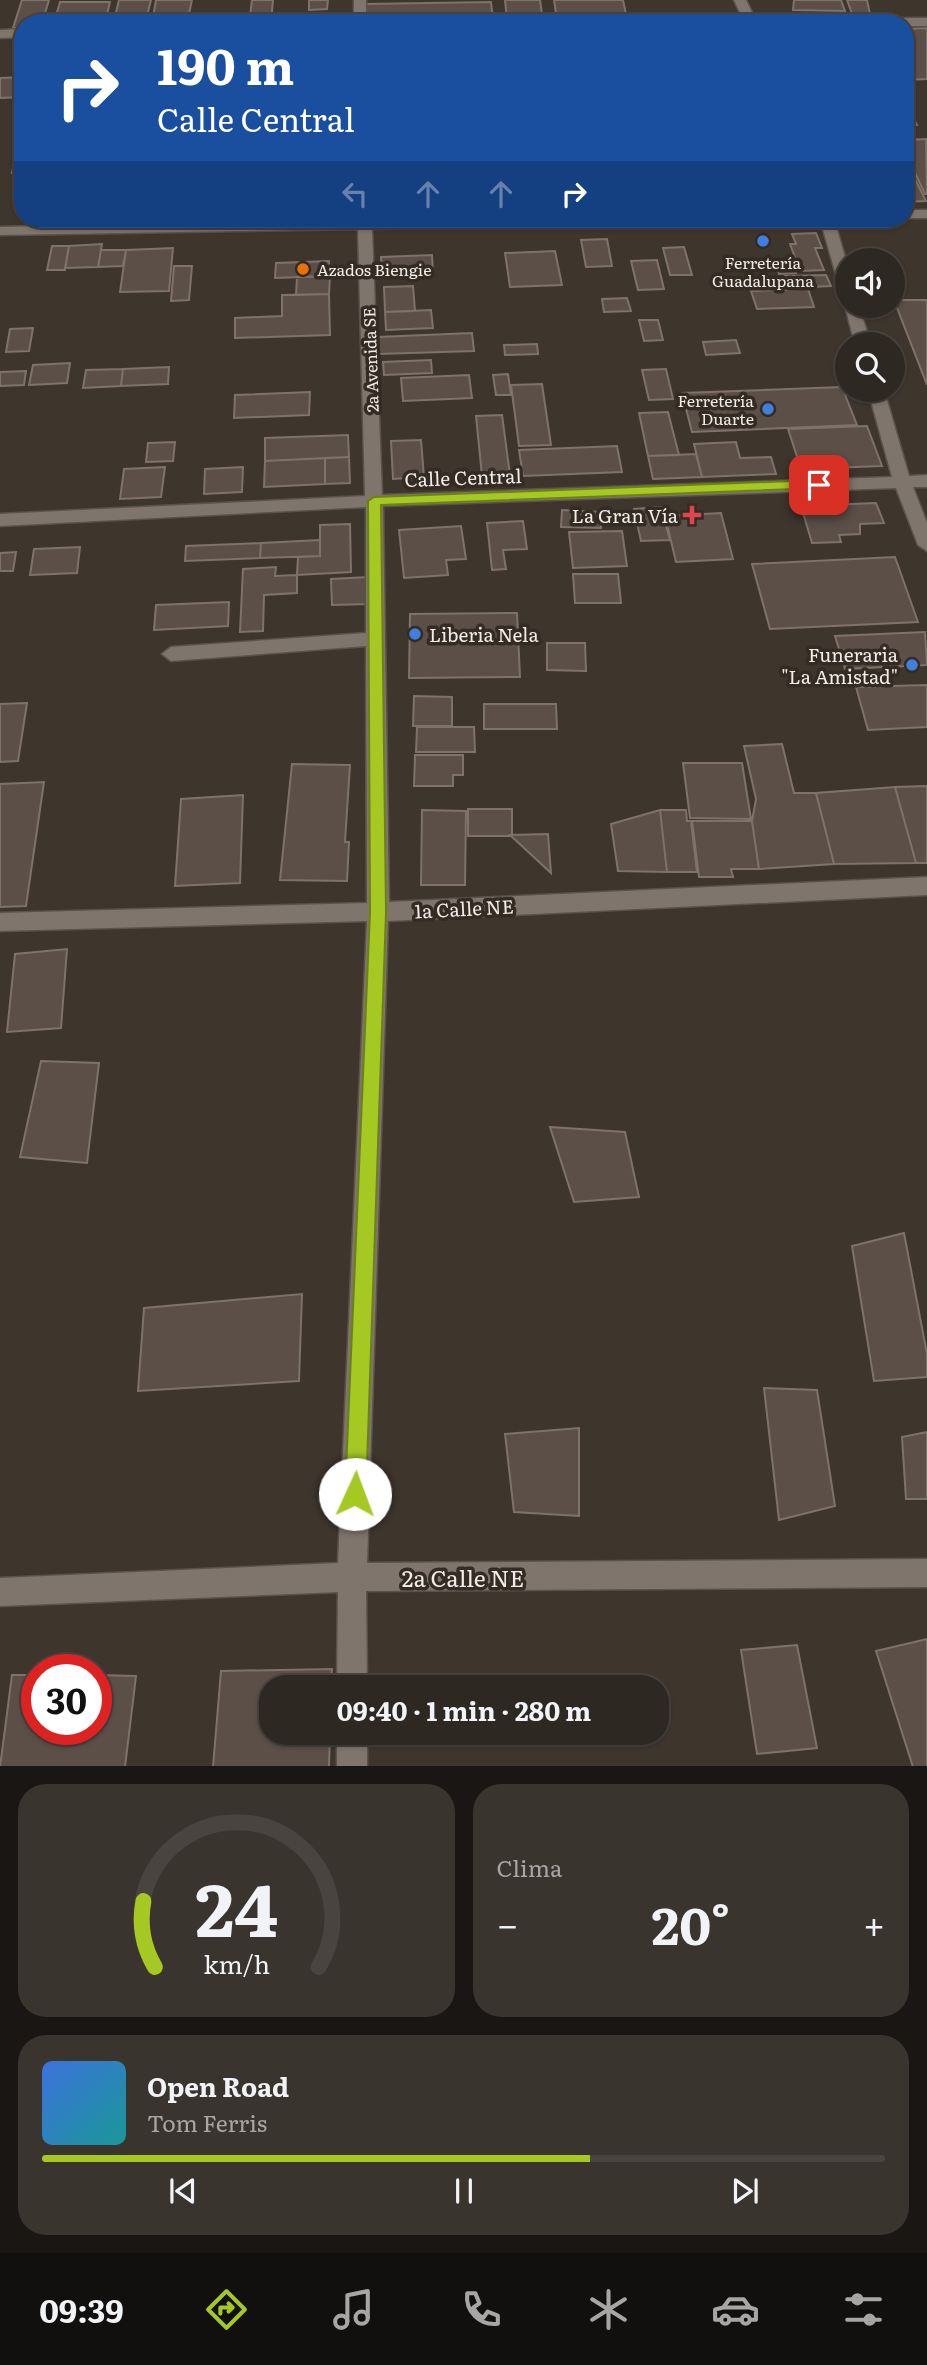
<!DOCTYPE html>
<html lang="es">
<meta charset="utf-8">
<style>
:root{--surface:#2e2822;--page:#3a342f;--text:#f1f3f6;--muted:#a7a6a5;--line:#494440;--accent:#a5c823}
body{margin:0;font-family:Literata,serif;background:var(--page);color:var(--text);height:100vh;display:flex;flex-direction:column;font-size:26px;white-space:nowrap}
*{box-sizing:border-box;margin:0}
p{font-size:23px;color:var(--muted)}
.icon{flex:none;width:38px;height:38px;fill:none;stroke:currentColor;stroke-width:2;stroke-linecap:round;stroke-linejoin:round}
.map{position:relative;height:1766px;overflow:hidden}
.side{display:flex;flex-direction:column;gap:18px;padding:18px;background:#191613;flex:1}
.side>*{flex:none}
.hud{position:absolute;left:14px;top:14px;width:900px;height:214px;border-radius:28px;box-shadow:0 2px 5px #0004,0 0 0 2px var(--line);background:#1a4fa0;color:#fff;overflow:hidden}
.controls{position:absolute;left:835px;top:248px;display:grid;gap:14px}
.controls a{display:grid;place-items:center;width:70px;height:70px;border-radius:50%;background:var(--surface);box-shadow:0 2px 5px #0004,0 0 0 2px var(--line);font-size:35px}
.speed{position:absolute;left:21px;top:1654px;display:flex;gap:14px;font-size:35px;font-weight:700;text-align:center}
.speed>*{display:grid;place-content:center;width:91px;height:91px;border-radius:50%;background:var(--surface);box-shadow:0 2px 5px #0004,0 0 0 2px var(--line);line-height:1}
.speed .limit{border:10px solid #d22;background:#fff;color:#111}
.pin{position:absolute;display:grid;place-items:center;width:60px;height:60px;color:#fff;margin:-30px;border-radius:14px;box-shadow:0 4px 10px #0006}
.me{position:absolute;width:77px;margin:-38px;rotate:2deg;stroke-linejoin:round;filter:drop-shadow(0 0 5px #0008)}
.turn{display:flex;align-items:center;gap:24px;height:147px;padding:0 28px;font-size:32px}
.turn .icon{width:91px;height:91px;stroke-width:2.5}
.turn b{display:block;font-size:49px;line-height:60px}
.lanes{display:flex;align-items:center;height:66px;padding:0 28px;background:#0003;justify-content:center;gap:35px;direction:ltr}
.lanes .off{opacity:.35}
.big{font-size:52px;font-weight:700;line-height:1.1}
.side .widget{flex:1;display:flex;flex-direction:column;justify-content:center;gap:10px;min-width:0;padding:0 24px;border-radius:28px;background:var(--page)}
.side .dial{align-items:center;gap:0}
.dial svg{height:182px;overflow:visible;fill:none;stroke:var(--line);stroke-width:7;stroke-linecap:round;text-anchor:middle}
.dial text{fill:var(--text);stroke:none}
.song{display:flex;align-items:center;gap:21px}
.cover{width:84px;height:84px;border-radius:10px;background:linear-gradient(135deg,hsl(220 70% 55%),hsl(180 70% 35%))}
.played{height:7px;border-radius:4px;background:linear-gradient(90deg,var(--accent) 65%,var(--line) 65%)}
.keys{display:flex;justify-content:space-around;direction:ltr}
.heat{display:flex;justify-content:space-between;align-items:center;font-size:38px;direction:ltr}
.side .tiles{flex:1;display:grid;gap:18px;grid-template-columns:1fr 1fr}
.widget:last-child{grid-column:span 2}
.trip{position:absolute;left:259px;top:1675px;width:410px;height:70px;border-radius:28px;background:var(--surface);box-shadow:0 2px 5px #0004,0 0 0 2px var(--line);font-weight:700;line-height:70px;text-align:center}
.tab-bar{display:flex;height:112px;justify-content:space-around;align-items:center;background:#12100e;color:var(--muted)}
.tab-bar .icon{width:49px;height:49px}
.tab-bar .active{color:var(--accent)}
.tab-bar b{font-size:32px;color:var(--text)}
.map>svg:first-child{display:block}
.building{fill:#5b4f48;stroke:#7e726a;stroke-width:2}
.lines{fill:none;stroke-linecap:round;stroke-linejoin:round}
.minor-casing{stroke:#5a524c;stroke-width:3}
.minor{fill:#80756c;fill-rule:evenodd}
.route{fill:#a5c823;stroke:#6b8217;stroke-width:2}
.shop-dot{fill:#3f7fe0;stroke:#342b23;stroke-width:2.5}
.food-dot{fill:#e8710a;stroke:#342b23;stroke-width:2.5}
.health-dot{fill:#e0444e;stroke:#342b23;stroke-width:2.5}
.labels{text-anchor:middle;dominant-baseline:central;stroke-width:7;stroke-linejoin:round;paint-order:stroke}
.far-poi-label{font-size:16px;fill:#f2ebe7;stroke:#342b23}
.far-street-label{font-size:16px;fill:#f2ebe7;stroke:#342b23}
.street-label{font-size:19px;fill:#f2ebe7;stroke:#342b23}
.poi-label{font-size:19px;fill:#f2ebe7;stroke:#342b23;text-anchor:end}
.near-street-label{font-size:23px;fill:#f2ebe7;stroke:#342b23}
</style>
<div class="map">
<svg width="927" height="1767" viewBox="0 0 927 1767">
<rect width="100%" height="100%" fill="#3e352d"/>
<!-- building -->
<path class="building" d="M22,0H49L42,23H23V28H13Z
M119,0H151L147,16L115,17Z
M156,0H192L187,23H152Z
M252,0H273L271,23H249Z
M309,0H328L327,9L309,10Z
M505,0H540L543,21H507Z
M554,0H623L627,19L557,20Z
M794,0H841L845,11L793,10Z
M847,0H867L871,19H854Z
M60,2H110L105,23H69L70,19H55Z
M491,2L493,19L364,21V4Z
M927,28V79L905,80V29Z
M23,77V97L0,98V78Z
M905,104H906L917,125L905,126Z
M21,130L23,172L12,173Z
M926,139L927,194H925L905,152V140Z
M911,171L926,201L905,202V172Z
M27,219H49L48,224L26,225Z
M69,219H98L97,227L68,228Z
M151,219H178L177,225L150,226Z
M816,233L822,248H815L824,270L800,271L790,244H796L792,234Z
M607,239L612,266L586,267L581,240Z
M102,244L98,267L65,268L69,246Z
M52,246H69L65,270H47Z
M684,247L692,275H670L663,248Z
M173,248L169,291L120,292L126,250Z
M101,250H126L123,266L98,267Z
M555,251L562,285L510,287L505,253Z
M432,255L433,272L382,274L381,257Z
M657,260L664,289L638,290L631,261Z
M329,261L330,276L275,278L276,263Z
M775,264H793L796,273L779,274Z
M174,266H192L189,300L171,301Z
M826,275L831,286L789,288L785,276Z
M330,276L329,294L296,295L297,277Z
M413,286L415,311L385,312L384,287Z
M808,289L814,307L757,309L751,291Z
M329,294L330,335L235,338V318L282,316V295Z
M627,298L631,311L604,312L602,299Z
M894,300H927V385Z
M431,310L433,328L386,330L385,312Z
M639,320H658L663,340L644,341Z
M33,328L29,351L6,352L10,329Z
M472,333L474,351L379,354L378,337Z
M736,340L740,353L706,355L703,342Z
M537,344L538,354L505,355L504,345Z
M431,360L432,373L384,375L383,362Z
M70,363L67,383L29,385L33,365Z
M169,367L168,384L121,386L123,369Z
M123,369L121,386L83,388L86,370Z
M666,369L673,399L649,400L642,370Z
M26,371L24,385L0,386V372Z
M508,374L511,395H496L493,375Z
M469,375L472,398L403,401L401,378Z
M542,384L551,445L519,446L511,385Z
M842,387L857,425L692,432L682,393Z
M310,392L309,415L234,418L235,395Z
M668,412L679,455L648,456L639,413Z
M502,415L510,475L482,476L476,416Z
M867,426L882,466L801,469L788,429Z
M348,435L349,457L265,461V438Z
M421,440L424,477L393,479L391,441Z
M175,442L173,461L146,462L148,443Z
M736,442L740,458L771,457L776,474L702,477L694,444Z
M617,446L622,472L523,476L519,450Z
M696,454L702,477L653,479L648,456Z
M349,457L350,483L325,484V458Z
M325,458V484L264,487L265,461Z
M165,467L161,497L120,499L124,469Z
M243,467L242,492L204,494L205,469Z
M876,503L884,523L860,524V534L839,535L841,542L812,543L801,506Z
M661,507L670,540L641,541L634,509Z
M562,510L601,512V528L561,527Z
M721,513L733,559L676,562L665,516Z
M523,521L527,549L503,550L506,569L492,570L487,523Z
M350,524L351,572L297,575L298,557L320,556V525Z
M461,526L466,559L446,560L448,575L404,578L399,530Z
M622,531L627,566L573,568L569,532Z
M320,540V556L260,558L261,543Z
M261,543L260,558L185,561L186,546Z
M80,547L77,573L30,575L34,549Z
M16,552L13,571H0V553Z
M895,557L918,622L770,629L752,564Z
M276,567L275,576L297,575V593L264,595L263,631L240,632L243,569Z
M573,574H618L621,603H575Z
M368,577L370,604L332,605L331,579Z
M229,602L228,626L154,630L156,605Z
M517,613L520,677L409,678L410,614Z
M925,632L927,665L845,669L835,636Z
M547,643H585L586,671L547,670Z
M927,685V727L868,730L856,687Z
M414,696L452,697V726H413Z
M27,703L18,761L0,762V704Z
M484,704H556L557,729H484Z
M417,727H474L475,752H416Z
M782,744L794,793H816L834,864L759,869L752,821L756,799L744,746Z
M415,755H463V775H453V786H414Z
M683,763H742L751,819L690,818Z
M292,764L350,765L345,842H349L347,881L280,880Z
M44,782L26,906L0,907V784Z
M927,786V863H916L895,787Z
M895,787L916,863L834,864L816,793Z
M243,795L240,883L175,886L181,799Z
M468,809H512V836H468Z
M422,810L466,811L465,885H421Z
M660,810H686L687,821H691L697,872H667Z
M660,810L667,872L618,871L611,824Z
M692,821H752L759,869H731L733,877H699Z
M548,834L551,873L510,835Z
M67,949L61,1028L7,1032L15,954Z
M41,1061L99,1063L87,1163L20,1157Z
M550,1127L625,1132L639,1197L574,1202Z
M904,1233L927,1354V1377L874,1381L852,1246Z
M302,1294L299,1381L138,1391L144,1308Z
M764,1388L817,1390L835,1506L779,1520Z
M579,1428V1516L514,1512L505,1434Z
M927,1432V1499H906L902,1437Z
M927,1639V1767H913L876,1651Z
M797,1645L817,1748L757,1754L741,1650Z
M332,1669L331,1687H271V1732H330L329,1767H213L221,1671Z
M12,1675H37V1729H96V1675L136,1676L125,1767H0Z"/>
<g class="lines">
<defs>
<path id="minor" d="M354,0H366V23H354Z
M734,0H746L755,19L927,18V26H905V23H661L667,19H743Z
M23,29V37L0,38V30Z
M905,210H927V218H905Z
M358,219H689L682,223L372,229L382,495L892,477L868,390H884L909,476L927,475V487H913L927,523V551L918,545L896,488L383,506L389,902L927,877V895L388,921L367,1563L927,1559V1587L366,1591L367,1687H337L338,1592L0,1606V1578L338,1563L367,921L0,931V913L367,903L366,646L171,661L162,654L171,647L366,633V507L0,526V514L365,496L358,229L0,235V227Z
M820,219H834L847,264V293L840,289Z
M847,303V306H859L871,345H855L845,306Z
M337,1732H367V1767H337Z"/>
</defs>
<!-- minor casing -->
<use href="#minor" class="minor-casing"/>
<!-- minor -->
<use href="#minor" class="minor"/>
</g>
<!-- route -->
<path class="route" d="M819,480L825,485L823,488L381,505L386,912L366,1494L363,1502L355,1505L348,1502L345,1494L370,912L368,501L374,497Z"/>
<!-- markers -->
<g class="shop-dot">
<circle cx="763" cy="241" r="7"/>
<circle cx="768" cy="409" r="7"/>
<circle cx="415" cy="634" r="7"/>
<circle cx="912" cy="665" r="7"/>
</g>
<circle class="food-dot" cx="303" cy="269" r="7"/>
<path class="health-dot" d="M688.5 504.5h7v7h7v7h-7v7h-7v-7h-7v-7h7z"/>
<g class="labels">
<!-- far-poi labels -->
<g class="far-poi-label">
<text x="763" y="262">Ferretería<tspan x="763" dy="18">Guadalupana</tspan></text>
<text x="317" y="269" text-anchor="start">Azados Biengie</text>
<text x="754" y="400" text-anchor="end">Ferretería<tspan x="754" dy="18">Duarte</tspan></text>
</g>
<!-- far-street labels -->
<g class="far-street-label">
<text transform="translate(370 360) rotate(-92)">2a Avenida SE</text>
</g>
<!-- street labels -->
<g class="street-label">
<text transform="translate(463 477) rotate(-2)">Calle Central</text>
<text transform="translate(464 908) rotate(-3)">1a Calle NE</text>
</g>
<!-- poi labels -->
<g class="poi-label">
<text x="678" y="515">La Gran Vía</text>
<text x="429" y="634" text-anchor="start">Liberia Nela</text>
<text x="898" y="654">Funeraria<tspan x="898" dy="22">"La Amistad"</tspan></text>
</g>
<!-- near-street labels -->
<g class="near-street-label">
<text x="463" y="1577">2a Calle NE</text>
</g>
</g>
</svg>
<div class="controls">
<a><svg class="icon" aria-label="sound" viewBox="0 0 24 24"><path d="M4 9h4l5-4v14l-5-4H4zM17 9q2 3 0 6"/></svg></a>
<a><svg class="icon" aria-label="search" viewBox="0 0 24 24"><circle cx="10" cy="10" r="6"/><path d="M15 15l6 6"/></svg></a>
</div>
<div class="speed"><div class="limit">30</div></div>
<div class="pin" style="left:819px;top:485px;background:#d93025"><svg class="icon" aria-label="arrive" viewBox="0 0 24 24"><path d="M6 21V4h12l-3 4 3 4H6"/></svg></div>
<svg class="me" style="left:355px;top:1494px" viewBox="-20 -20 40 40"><circle r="19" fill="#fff"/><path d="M0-13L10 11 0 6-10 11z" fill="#a5c823"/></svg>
<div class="trip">09:40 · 1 min · 280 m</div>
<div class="hud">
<div class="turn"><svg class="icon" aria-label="right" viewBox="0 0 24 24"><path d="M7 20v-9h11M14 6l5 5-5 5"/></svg><div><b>190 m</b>Calle Central</div></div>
<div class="lanes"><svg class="icon off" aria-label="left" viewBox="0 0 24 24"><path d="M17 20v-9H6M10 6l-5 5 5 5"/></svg><svg class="icon off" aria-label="ahead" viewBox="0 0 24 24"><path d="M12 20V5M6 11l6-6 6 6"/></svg><svg class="icon off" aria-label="ahead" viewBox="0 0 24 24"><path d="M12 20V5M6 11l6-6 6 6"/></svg><svg class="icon" aria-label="right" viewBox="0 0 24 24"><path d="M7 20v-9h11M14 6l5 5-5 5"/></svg></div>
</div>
</div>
<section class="side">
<div class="tiles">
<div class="widget dial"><svg viewBox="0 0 100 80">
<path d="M14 69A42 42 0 1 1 86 69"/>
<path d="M14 69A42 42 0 0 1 9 40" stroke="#a5c823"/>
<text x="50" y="56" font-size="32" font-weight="700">24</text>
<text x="50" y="72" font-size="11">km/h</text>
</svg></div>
<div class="widget"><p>Clima</p>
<div class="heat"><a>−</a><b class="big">20°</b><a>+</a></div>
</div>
<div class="widget">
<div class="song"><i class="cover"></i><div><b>Open Road</b><p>Tom Ferris</p></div></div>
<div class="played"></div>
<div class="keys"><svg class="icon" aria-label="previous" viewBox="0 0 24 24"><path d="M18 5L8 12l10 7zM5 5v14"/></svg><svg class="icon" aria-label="pause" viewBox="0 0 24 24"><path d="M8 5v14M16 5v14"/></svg><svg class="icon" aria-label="next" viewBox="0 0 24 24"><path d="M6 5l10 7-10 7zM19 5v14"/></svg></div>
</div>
</div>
</section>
<nav class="tab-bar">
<b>09:39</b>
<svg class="icon active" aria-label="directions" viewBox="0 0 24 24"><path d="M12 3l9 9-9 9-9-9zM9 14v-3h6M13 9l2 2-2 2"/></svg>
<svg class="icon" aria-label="music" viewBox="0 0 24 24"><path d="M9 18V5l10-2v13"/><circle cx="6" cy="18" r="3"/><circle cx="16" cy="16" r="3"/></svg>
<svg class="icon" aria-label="phone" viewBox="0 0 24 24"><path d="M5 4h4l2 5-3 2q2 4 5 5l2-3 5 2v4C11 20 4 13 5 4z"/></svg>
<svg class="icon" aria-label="climate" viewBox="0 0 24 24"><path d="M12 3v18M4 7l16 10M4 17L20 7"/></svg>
<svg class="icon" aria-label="car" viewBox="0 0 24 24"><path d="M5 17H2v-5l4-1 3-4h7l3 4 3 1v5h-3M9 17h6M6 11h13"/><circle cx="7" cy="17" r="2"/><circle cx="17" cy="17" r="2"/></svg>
<svg class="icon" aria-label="filters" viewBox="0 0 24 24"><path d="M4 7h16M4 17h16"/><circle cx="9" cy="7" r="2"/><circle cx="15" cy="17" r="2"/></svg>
</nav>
